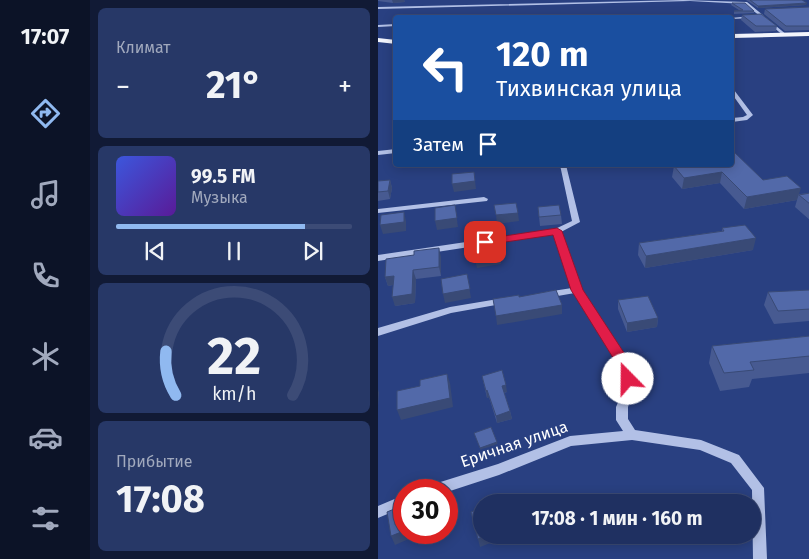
<!DOCTYPE html>
<html lang="ru">
<meta charset="utf-8">
<style>
:root{--surface:#1f3061;--page:#273867;--text:#f1f3f6;--muted:#a1a9bd;--line:#3c4b76;--accent:#90b9f0}
body{margin:0;font-family:"Fira Sans",sans-serif;background:var(--page);color:var(--text);height:100vh;display:flex;flex-direction:column;font-size:19px;white-space:nowrap}
*{box-sizing:border-box;margin:0}
p{font-size:16px;color:var(--muted)}
.icon{flex:none;width:28px;height:28px;fill:none;stroke:currentColor;stroke-width:2;stroke-linecap:round;stroke-linejoin:round}
.map{position:relative;flex:1;overflow:hidden}
.details{display:flex;flex-direction:column;gap:8px;padding:8px;background:#111a35;width:288px}
.details>*{flex:none}
.hud{position:absolute;left:15px;top:15px;width:341px;height:152px;border-radius:5px;box-shadow:0 2px 12px #0003,0 0 0 1px var(--line);background:#1a4fa0;color:#fff;overflow:hidden}
.speed{position:absolute;left:15px;top:479px;display:flex;gap:10px;font-size:25px;font-weight:700;text-align:center}
.speed>*{display:grid;place-content:center;width:65px;height:65px;border-radius:50%;background:var(--surface);box-shadow:0 2px 12px #0003,0 0 0 1px var(--line);line-height:1}
.speed .limit{border:8px solid #d22;background:#fff;color:#111}
.pin{position:absolute;display:grid;place-items:center;width:42px;height:42px;color:#fff;margin:-21px;border-radius:10px;box-shadow:0 2px 8px #0006}
.me{position:absolute;width:55px;margin:-28px;rotate:338deg;stroke-linejoin:round;filter:drop-shadow(0 0 4px #0008)}
.turn{display:flex;align-items:center;gap:18px;height:105px;padding:0 20px;font-size:22px}
.turn .icon{width:65px;height:65px;stroke-width:2.5}
.turn b{display:block;font-size:35px;line-height:42px}
.then{display:flex;align-items:center;height:48px;padding:0 20px;background:#0003;gap:10px;font-size:19px}
.big{font-size:38px;font-weight:700;line-height:1.1}
.details .card{flex:1;display:flex;flex-direction:column;justify-content:center;gap:8px;min-width:0;padding:0 18px;border-radius:8px;background:var(--page)}
.details .dial{align-items:center;gap:0}
.dial svg{height:130px;overflow:visible;fill:none;stroke:var(--line);stroke-width:7;stroke-linecap:round;text-anchor:middle}
.dial text{fill:var(--text);stroke:none}
.song{display:flex;align-items:center;gap:15px}
.cover{width:60px;height:60px;border-radius:8px;background:linear-gradient(135deg,hsl(230 70% 55%),hsl(270 70% 35%))}
.played{height:5px;border-radius:2px;background:linear-gradient(90deg,var(--accent) 80%,var(--line) 80%)}
.keys{display:flex;justify-content:space-around;direction:ltr}
.heat{display:flex;justify-content:space-between;align-items:center;font-size:28px;direction:ltr}
.trip{position:absolute;left:95px;top:494px;width:288px;height:50px;border-radius:25px;background:var(--surface);box-shadow:0 2px 12px #0003,0 0 0 1px var(--line);font-weight:700;line-height:50px;text-align:center}
main{display:flex;flex:1;min-height:0}
.tab-bar{display:flex;flex-direction:column;width:90px;justify-content:space-around;align-items:center;background:#0c1327;color:var(--muted)}
.tab-bar .icon{width:35px;height:35px}
.tab-bar .selected{color:var(--accent)}
.tab-bar b{font-size:22px;color:var(--text)}
.map>svg:first-child{display:block}
.lines{fill:none;stroke-linecap:round;stroke-linejoin:round}
.minor{fill:#b2c0e6;fill-rule:evenodd}
.major{fill:#f2f5fd;fill-rule:evenodd}
.wall{fill:#475a91}
.shaded-wall{fill:#394a76}
.building{fill:#5269a9;stroke:#394a76}
.route{fill:#e11d48;stroke:#92132f}
.labels{text-anchor:middle;dominant-baseline:central;stroke-width:5;stroke-linejoin:round;paint-order:stroke}
.near-street-label{font-size:16px;fill:#fff;stroke:#294081}
</style>
<main>
<nav class="tab-bar">
<b>17:07</b>
<svg class="icon selected" aria-label="directions" viewBox="0 0 24 24"><path d="M12 3l9 9-9 9-9-9zM9 14v-3h6M13 9l2 2-2 2"/></svg>
<svg class="icon" aria-label="music" viewBox="0 0 24 24"><path d="M9 18V5l10-2v13"/><circle cx="6" cy="18" r="3"/><circle cx="16" cy="16" r="3"/></svg>
<svg class="icon" aria-label="phone" viewBox="0 0 24 24"><path d="M5 4h4l2 5-3 2q2 4 5 5l2-3 5 2v4C11 20 4 13 5 4z"/></svg>
<svg class="icon" aria-label="climate" viewBox="0 0 24 24"><path d="M12 3v18M4 7l16 10M4 17L20 7"/></svg>
<svg class="icon" aria-label="car" viewBox="0 0 24 24"><path d="M5 17H2v-5l4-1 3-4h7l3 4 3 1v5h-3M9 17h6M6 11h13"/><circle cx="7" cy="17" r="2"/><circle cx="17" cy="17" r="2"/></svg>
<svg class="icon" aria-label="filters" viewBox="0 0 24 24"><path d="M4 7h16M4 17h16"/><circle cx="9" cy="7" r="2"/><circle cx="15" cy="17" r="2"/></svg>
</nav>
<section class="details">
<div class="card"><p>Климат</p>
<div class="heat"><a>−</a><b class="big">21°</b><a>+</a></div>
</div>
<div class="card">
<div class="song"><i class="cover"></i><div><b>99.5 FM</b><p>Музыка</p></div></div>
<div class="played"></div>
<div class="keys"><svg class="icon" aria-label="previous" viewBox="0 0 24 24"><path d="M18 5L8 12l10 7zM5 5v14"/></svg><svg class="icon" aria-label="pause" viewBox="0 0 24 24"><path d="M8 5v14M16 5v14"/></svg><svg class="icon" aria-label="next" viewBox="0 0 24 24"><path d="M6 5l10 7-10 7zM19 5v14"/></svg></div>
</div>
<div class="card dial"><svg viewBox="0 0 100 80">
<path d="M14 69A42 42 0 1 1 86 69"/>
<path d="M14 69A42 42 0 0 1 8 42" stroke="#90b9f0"/>
<text x="50" y="56" font-size="32" font-weight="700">22</text>
<text x="50" y="72" font-size="11">km/h</text>
</svg></div>
<div class="card"><p>Прибытие</p><b class="big">17:08</b></div>
</section>
<div class="map">
<svg width="432" height="559" viewBox="0 0 432 559">
<rect width="100%" height="100%" fill="#294081"/>
<g class="lines">
<!-- minor -->
<path class="minor" d="M305,0L369,2L409,35L406,36L367,4L312,1L0,9V7Z
M184,16L309,17L311,18H183Z
M374,16L375,18L354,19L352,18Z
M18,24V26L0,27V25Z
M354,89L356,90L375,115L369,120L354,122V118L365,117L369,115L354,94Z
M18,149V153L0,155V151Z
M182,165H188L202,222L183,232L203,290L254,368L256,389L250,407V419L257,430L323,440L361,455L386,488L389,559H375L374,490L353,463L322,450L254,440L193,446L121,475L69,492V490H50L51,486L56,484L120,464L192,436L245,431L238,420V407L246,389L244,368L197,293L168,298L163,295L168,292L194,288L176,234L0,261V255L177,229L194,221Z
M106,197L110,199L109,201L0,213V209Z
M126,298L129,299L131,301L129,303L73,313L0,336V328L72,307Z
M26,495V507L0,518V506Z"/>
<!-- major -->
<path class="major" d="M432,32V36L354,38V34Z
M0,38L18,40V44L0,42Z"/>
</g>
<!-- wall -->
<path class="wall" d="M0,0H26L27,2L15,3L0,1Z
M366,0H424L428,5L380,8L368,0Z
M354,3L376,11V13L356,14V11L361,10L353,5Z
M432,7V30L407,31L386,14L387,9Z
M364,15L399,26L398,31L377,32L363,20Z
M301,165L385,180L422,194L432,193V220L417,207L419,200L366,209L342,183L304,189L294,177L296,166Z
M12,180L14,188L12,199L0,201V181Z
M160,207L183,215L184,224L162,226Z
M344,228L375,250L267,268L260,255L261,243L344,231Z
M63,257V276L38,279L37,303L17,306L15,285L10,286L7,277Z
M432,290V321L396,324L386,305L390,292Z
M240,300L280,318L279,327L249,332L240,309Z
M432,336V373L374,379L371,387L342,391L331,363L334,346Z
M104,376L129,392L126,393L132,411L134,419L119,423L111,397L109,398Z"/>
<!-- shaded-wall -->
<path class="shaded-wall" d="M14,0H26L27,2L15,3Z
M429,3L428,5L380,8V6Z
M96,172L98,189L76,192L74,184Z
M344,172L342,183L304,189L306,178Z
M12,180L14,188L12,199L10,191Z
M423,188L419,200L366,209L369,197Z
M77,205L80,227L59,230L57,221Z
M26,212L28,221V231L5,234L2,225Z
M140,213L141,221L119,224L118,215Z
M378,238L375,250L267,268L268,256Z
M61,248L63,257V276L61,267Z
M122,255L123,264L99,268L97,259Z
M35,270L38,279L37,303L17,306L14,297Z
M89,274L93,298L67,303L65,294Z
M16,276L19,284L10,286L7,277Z
M184,305V314L119,325L118,316Z
M280,318L279,327L249,332V323Z
M69,374L72,383L75,407L23,420L19,410Z
M128,385L129,392L125,393L124,386Z
M0,389L1,393L0,406Z
M109,390L111,397L109,398L108,391Z
M132,411L134,419L119,423L118,416Z
M119,442L120,446L103,453L102,448Z
M69,492L77,520L69,524Z
M26,531V532H47L17,545L13,536Z
M109,535H131V536L102,547L100,539Z"/>
<!-- building -->
<path class="building" d="M372,0H424L429,3L380,6Z
M354,3H367L376,11H356L365,10Z
M432,7V26H408L387,9Z
M383,14L399,26H378L364,15Z
M163,17H173L174,18H163Z
M354,150L385,180L409,176L423,188L369,197L344,172L306,178L296,166L301,165H354Z
M96,172L97,181L74,184V174Z
M12,180L10,191L0,192V181Z
M432,193V204L421,195Z
M138,203L140,213L118,215L116,205Z
M77,205L79,218L57,221V208Z
M181,205L183,215L161,217L160,207Z
M26,212V222L2,225L3,215Z
M367,225L378,238L268,256L261,243L346,231L344,228Z
M118,239L122,255L97,259L94,243Z
M61,248V267L35,270L34,294L14,297L16,276L7,277L8,259L36,255V251Z
M89,274L92,289L65,294L63,279Z
M178,290L184,305L118,316L115,299L141,295V297Z
M432,290V309L400,311L390,292Z
M270,296L280,318L249,323L240,300Z
M432,336V356L372,362L376,370L346,373L334,346Z
M124,370L128,385L124,386L132,411L118,416L109,390L108,391L104,376Z
M69,374L72,398L19,410V391L42,386V380Z
M113,427L119,442L102,448L96,433Z
M69,493L74,512L69,514Z
M26,505V531L13,536L9,512Z
M104,508V535H109L100,539L93,512Z"/>
<!-- route -->
<path class="route" d="M179,228L184,231L205,290L256,368L257,379L255,382L250,384L245,382L242,369L193,290L175,235L107,245L102,242L107,239Z"/>
<g class="labels">
<!-- near-street labels -->
<g class="near-street-label">
<text transform="translate(136 444) rotate(-19)">Еричная улица</text>
</g>
</g>
</svg>
<div class="speed"><div class="limit">30</div></div>
<div class="pin" style="left:107px;top:242px;background:#d93025"><svg class="icon" aria-label="arrive" viewBox="0 0 24 24"><path d="M6 21V4h12l-3 4 3 4H6"/></svg></div>
<svg class="me" style="left:250px;top:379px" viewBox="-20 -20 40 40"><circle r="19" fill="#fff"/><path d="M0-13L10 11 0 6-10 11z" fill="#e11d48"/></svg>
<div class="trip">17:08 · 1 мин · 160 m</div>
<div class="hud">
<div class="turn"><svg class="icon" aria-label="left" viewBox="0 0 24 24"><path d="M17 20v-9H6M10 6l-5 5 5 5"/></svg><div><b>120 m</b>Тихвинская улица</div></div>
<div class="then">Затем<svg class="icon" aria-label="arrive" viewBox="0 0 24 24"><path d="M6 21V4h12l-3 4 3 4H6"/></svg></div>
</div>
</div>
</main>
